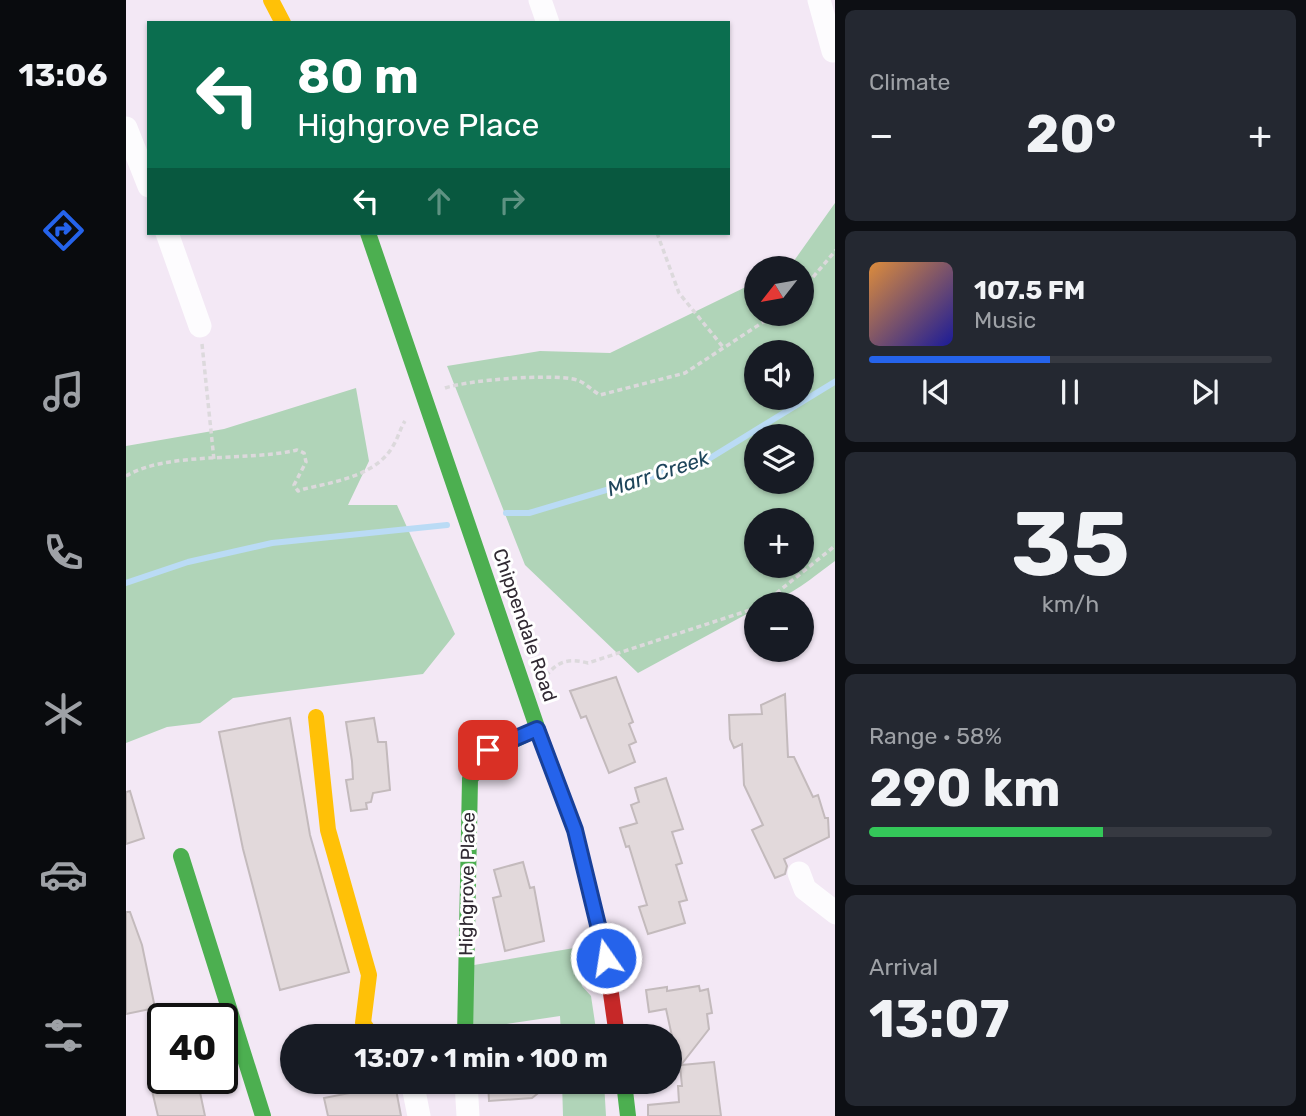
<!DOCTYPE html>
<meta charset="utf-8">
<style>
:root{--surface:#171b24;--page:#242831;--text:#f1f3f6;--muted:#9ea1a6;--line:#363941;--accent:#2563eb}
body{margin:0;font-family:Rubik,sans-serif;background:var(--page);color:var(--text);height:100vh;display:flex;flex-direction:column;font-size:26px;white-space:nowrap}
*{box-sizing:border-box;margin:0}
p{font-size:23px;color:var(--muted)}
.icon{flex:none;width:38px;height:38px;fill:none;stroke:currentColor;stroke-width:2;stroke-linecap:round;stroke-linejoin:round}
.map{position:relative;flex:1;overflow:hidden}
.side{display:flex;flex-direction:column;gap:10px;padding:10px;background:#0d0f14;width:471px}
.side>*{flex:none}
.guide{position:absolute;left:21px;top:21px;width:583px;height:214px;border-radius:0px;box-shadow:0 2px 5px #0004;background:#0b6e4f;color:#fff;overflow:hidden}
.needle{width:46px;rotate:239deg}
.fabs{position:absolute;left:618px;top:256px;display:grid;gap:14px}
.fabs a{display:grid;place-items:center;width:70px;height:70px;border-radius:50%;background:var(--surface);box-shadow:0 2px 5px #0004;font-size:35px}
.speed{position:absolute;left:21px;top:1003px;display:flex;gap:14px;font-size:35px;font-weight:700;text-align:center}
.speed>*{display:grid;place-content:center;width:91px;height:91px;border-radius:50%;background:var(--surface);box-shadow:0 2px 5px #0004;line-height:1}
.speed .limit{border:4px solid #111;border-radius:10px;background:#fff;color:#111}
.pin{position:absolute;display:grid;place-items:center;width:60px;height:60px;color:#fff;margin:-30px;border-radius:14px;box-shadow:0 4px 10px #0006}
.me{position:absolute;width:77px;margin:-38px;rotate:347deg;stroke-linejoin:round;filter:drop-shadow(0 0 5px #0008)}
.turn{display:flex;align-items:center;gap:24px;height:147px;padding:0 35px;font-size:32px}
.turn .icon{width:91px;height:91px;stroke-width:2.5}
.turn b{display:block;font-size:49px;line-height:60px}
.lanes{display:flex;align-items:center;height:66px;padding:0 35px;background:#0003;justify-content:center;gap:35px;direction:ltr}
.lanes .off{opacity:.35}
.big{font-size:52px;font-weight:700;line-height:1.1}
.side .card{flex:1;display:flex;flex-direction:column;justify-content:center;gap:10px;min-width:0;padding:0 24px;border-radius:10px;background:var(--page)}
.side .dial{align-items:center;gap:0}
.dial b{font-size:91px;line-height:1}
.song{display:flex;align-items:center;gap:21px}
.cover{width:84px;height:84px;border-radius:10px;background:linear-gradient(135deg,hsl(30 70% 55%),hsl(240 70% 35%))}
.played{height:7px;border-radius:4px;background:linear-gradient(90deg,var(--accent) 45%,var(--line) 45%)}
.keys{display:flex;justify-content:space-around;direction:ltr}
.heat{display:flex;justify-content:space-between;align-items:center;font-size:38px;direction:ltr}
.charge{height:10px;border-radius:5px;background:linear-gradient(90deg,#34c759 58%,var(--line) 0)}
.trip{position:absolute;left:154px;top:1024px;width:402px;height:70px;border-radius:35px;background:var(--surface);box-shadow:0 2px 5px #0004;font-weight:700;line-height:70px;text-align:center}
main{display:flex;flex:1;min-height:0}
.menu{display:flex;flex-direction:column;width:126px;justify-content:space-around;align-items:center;background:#090b0e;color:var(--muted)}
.menu .icon{width:49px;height:49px}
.menu .selected{color:var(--accent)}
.menu b{font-size:32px;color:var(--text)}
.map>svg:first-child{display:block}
.forest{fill:#b0d4b8;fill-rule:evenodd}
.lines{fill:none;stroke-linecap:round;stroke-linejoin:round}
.stream{stroke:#badbf5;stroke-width:6}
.building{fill:#e2d9db;stroke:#c3babc;stroke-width:2}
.path{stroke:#dcd9dc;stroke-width:3.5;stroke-dasharray:5 3.5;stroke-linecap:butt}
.street{stroke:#fdfcfe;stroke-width:23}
.fast{stroke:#4caf50;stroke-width:16}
.slow{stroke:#ffc107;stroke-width:16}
.jam{stroke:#c62828;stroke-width:16}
.route-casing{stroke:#184099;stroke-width:18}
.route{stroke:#2563eb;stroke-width:12}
.labels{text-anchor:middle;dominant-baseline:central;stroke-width:6;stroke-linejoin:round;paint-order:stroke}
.street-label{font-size:19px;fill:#302932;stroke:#fff}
.water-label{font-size:21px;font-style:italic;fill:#1e455b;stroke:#fff}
</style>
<main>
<nav class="menu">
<b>13:06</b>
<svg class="icon selected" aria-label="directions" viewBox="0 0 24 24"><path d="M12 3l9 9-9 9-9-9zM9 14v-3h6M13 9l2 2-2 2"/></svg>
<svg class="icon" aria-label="music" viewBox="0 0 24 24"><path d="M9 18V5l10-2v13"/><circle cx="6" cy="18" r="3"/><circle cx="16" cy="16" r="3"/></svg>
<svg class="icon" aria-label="phone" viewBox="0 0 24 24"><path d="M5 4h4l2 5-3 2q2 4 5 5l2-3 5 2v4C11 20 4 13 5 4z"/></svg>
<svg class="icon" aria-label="climate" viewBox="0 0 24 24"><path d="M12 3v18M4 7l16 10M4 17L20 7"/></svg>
<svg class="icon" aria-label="car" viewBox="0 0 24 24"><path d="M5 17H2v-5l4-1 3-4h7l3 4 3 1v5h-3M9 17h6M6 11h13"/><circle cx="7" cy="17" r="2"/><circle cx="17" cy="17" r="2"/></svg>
<svg class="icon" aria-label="filters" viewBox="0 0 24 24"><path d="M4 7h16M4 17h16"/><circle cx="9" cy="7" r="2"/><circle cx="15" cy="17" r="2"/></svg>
</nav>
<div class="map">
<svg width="710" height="1116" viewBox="0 0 710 1116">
<rect width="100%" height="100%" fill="#f3e8f5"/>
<!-- forest -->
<path class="forest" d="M709,203V561C688,576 657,604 630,604V609L512,673L399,565L321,366L414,351L484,353L630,282V313H676V268H659L665,265ZM630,352H676V397H630ZM630,436H676V481H630ZM630,520H676V565H630Z
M230,388L243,461L222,505H271L329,634L297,674L107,698L74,723L41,727L0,743V446L98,429Z
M454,947V973L456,986L465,996L471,1036H435L434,1016L346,1029L348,965Z
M436,1082H478L480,1116H437Z"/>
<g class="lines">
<!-- stream -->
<path class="stream" d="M380,513H403L581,460L710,381
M0,583L62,562L146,543L321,525"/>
</g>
<!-- building -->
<path class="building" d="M490,677L507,722L503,724L510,742L503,745L509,762L483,773L460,716L455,718L444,691Z
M659,694L662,757H668L687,797L692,795L699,818H702L703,837L658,859L661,866L659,874L649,878L626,830L637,825L618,785L616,744L608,748L604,739L603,715L636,714L635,705Z
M164,718L184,835L223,972L154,990L117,849L93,732Z
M248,718L252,742H260L264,790L247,793L245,802L240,803L241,809L225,811L220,780L227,779L226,761L220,722Z
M540,778L557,829L546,832L556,863L550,865L561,900L553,902L559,923L522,934L513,907L521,905L503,846L500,847L494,828L511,823L505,805L513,802L509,788Z
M4,791L18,838L0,844V792Z
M397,862L404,888L408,887L418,941L379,951L367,898L375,896L368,870Z
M0,912H4L16,945L29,1008L0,1014Z
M573,986L574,991L582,989L586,1013L581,1014L583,1029L555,1065L588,1062L595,1116H522V1105L553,1102L552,1086H556L552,1045L547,1041L540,1009L523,1012L520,990L541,987V991Z
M23,1078H71L79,1116H32Z
M362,1082H426L406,1098L363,1101Z
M269,1084L275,1116H202L198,1098Z"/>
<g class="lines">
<!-- path -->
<path class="path" d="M531,233L553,293L597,347
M676,290L710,250
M76,344L88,460
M319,388C343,380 427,373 451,380C458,382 467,391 474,395L559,373L651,313
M0,476C42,451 120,462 171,450L178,453L180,462L168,485L172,491L178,489C208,482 250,476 267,446C272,438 274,429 279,421
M637,604L710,545
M420,676C432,661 442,658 462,663L630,608"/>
<!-- street -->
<path class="street" d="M414,0L422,23
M693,0L707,51
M0,128L23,186
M41,233L74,326
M673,873L679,889L710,913
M283,1082L287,1086L293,1116
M340,1082L342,1116"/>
<!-- fast -->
<path class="fast" d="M242,233L413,733
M55,856L137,1116
M339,1036L344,779L363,752L411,729
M498,1082L502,1116"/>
<!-- slow -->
<path class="slow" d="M145,0L157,23
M190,717L202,830L243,975L237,1023L246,1036"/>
<!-- jam -->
<path class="jam" d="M413,733L449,830L480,958L491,1036"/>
</g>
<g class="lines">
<defs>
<path id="route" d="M362,750L411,729L449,830L480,958"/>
</defs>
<!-- route casing -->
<use href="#route" class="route-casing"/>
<!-- route -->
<use href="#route" class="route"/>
</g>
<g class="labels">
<!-- street labels -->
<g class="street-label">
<text transform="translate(399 625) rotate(71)">Chippendale Road</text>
<text transform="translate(341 884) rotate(-89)">Highgrove Place</text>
</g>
<!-- water labels -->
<g class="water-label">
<text transform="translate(532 473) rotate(-18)">Marr Creek</text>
</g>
</g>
</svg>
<div class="fabs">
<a><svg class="needle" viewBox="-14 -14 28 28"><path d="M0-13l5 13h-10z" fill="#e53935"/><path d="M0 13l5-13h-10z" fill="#9ea1a6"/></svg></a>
<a><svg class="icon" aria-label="sound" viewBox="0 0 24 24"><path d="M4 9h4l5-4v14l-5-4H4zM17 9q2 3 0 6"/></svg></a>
<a><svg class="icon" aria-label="layers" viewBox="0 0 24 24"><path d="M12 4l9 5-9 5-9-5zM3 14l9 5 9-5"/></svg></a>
<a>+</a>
<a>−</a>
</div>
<div class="speed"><div class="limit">40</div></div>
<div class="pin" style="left:362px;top:750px;background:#d93025"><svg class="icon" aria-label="arrive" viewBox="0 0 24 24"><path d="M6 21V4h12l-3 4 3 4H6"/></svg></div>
<svg class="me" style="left:480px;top:958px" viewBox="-20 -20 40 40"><circle r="17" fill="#2563eb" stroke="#fff" stroke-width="3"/><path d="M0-11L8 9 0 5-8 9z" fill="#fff"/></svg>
<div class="trip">13:07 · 1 min · 100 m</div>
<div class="guide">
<div class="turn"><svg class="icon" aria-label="left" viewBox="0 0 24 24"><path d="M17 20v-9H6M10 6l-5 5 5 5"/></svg><div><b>80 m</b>Highgrove Place</div></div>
<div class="lanes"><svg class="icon" aria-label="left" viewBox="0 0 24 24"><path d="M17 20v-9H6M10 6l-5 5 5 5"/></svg><svg class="icon off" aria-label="ahead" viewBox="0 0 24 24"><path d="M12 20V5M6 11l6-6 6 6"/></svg><svg class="icon off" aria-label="right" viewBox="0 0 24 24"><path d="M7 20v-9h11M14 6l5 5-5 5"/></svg></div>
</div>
</div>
<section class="side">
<div class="card"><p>Climate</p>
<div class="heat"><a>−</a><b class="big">20°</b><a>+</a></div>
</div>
<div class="card">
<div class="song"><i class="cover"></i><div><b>107.5 FM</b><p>Music</p></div></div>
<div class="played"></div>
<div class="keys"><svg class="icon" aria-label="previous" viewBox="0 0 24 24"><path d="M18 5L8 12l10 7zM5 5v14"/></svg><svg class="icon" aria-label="pause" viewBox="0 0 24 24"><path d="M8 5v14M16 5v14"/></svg><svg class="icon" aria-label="next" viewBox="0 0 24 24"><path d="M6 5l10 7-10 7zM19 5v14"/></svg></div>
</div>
<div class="card dial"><b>35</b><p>km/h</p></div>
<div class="card"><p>Range · 58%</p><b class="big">290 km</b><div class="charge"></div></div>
<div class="card"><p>Arrival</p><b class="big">13:07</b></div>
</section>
</main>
